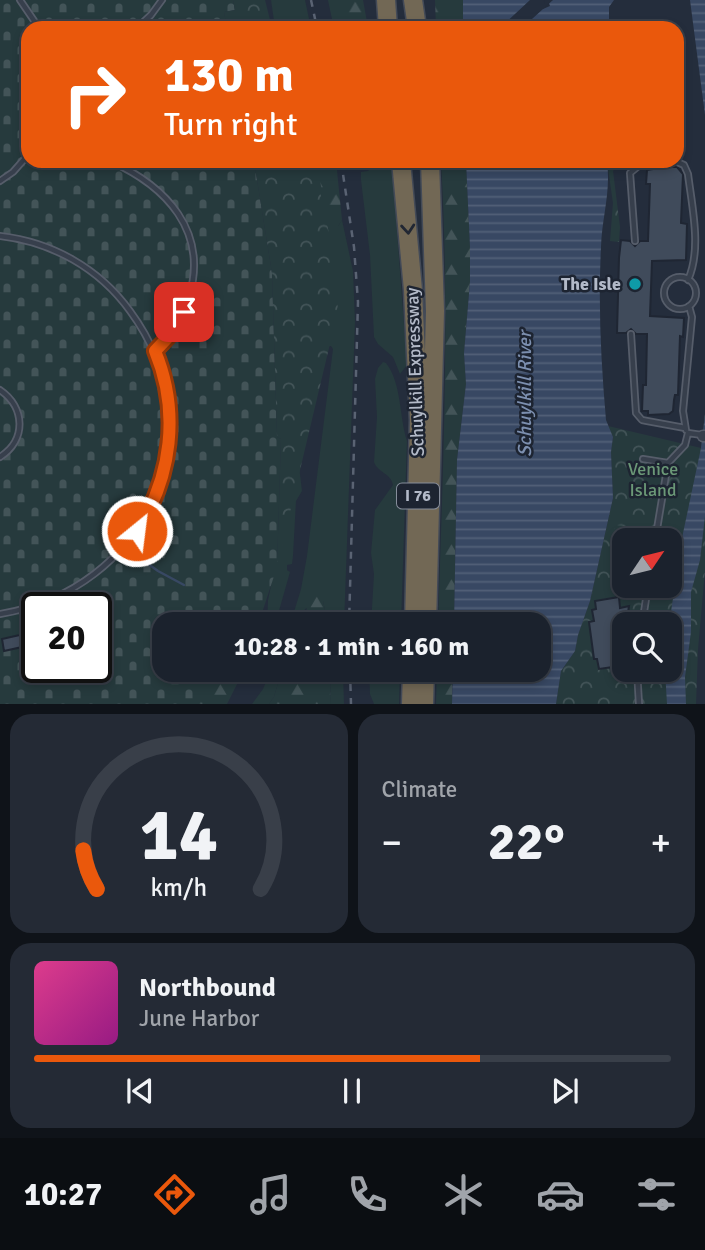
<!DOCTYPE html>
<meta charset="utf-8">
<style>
:root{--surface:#1b222d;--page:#242a35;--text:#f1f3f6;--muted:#a0a4aa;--line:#393f49;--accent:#ea580c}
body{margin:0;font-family:Signika,sans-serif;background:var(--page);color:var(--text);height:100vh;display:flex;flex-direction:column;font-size:26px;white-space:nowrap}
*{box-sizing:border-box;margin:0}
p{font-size:23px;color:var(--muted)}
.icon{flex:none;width:38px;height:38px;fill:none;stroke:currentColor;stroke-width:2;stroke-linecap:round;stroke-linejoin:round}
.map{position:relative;height:704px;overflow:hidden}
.side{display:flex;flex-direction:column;gap:10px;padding:10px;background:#0f1319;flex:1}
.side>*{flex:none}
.top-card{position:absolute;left:21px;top:21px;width:663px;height:147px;border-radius:21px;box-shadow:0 4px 10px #0003,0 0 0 2px var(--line);background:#ea580c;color:#fff;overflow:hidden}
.needle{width:46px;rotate:55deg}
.buttons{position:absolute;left:612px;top:528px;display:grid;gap:14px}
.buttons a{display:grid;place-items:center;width:70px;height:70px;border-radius:14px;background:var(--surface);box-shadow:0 4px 10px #0003,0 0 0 2px var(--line);font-size:35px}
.speed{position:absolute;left:21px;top:592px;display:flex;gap:14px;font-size:35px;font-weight:700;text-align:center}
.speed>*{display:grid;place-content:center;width:91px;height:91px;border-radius:50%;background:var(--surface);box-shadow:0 4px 10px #0003,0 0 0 2px var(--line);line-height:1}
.speed .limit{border:4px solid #111;border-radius:10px;background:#fff;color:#111}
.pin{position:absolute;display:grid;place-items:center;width:60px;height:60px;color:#fff;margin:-30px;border-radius:14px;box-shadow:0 4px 10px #0006}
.me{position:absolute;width:77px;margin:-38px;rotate:29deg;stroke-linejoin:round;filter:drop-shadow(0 0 5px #0008)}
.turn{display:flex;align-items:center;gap:24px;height:147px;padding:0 28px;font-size:32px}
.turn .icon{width:91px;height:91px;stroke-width:2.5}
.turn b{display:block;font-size:49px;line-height:60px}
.big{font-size:52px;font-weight:700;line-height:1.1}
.side .tile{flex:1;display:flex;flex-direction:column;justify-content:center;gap:10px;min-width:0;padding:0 24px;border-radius:21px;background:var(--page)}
.side .dial{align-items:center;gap:0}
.dial svg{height:182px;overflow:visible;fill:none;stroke:var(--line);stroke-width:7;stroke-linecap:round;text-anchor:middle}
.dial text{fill:var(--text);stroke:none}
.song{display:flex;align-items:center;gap:21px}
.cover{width:84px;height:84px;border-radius:10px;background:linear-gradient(135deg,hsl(330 70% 55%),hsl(310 70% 35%))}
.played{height:7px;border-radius:4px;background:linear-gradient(90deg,var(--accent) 70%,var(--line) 70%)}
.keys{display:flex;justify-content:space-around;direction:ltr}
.heat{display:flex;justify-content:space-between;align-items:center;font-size:38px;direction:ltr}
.side .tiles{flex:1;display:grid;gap:10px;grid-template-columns:1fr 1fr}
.tile:last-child{grid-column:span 2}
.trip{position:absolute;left:152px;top:612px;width:399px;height:70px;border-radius:21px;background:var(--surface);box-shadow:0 4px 10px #0003,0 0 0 2px var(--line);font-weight:700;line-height:70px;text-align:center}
.dock{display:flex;height:112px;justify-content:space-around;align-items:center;background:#0b0e12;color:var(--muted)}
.dock .icon{width:49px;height:49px}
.dock .selected{color:var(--accent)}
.dock b{font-size:32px;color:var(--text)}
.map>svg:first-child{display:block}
.grass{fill:#263a3d}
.forest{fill:url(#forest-firs)}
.cemetery{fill:url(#cemetery-stones);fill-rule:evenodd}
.park{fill:url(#park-crowns);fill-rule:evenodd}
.garden{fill:url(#garden-dots)}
.water{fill:url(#water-rules)}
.pier{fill:#242d3c}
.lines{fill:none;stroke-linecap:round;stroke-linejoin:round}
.stream{stroke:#384863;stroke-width:2.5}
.building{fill:#404b5b;stroke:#1f2633;stroke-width:2}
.service-casing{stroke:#565d6a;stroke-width:8}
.minor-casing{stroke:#565d6a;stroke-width:13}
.motorway-casing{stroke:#434a57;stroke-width:21}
.service{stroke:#373f4c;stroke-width:4.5}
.minor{stroke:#373f4c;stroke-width:10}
.motorway{stroke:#726855;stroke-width:18}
.rail{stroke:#5a6373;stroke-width:2.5;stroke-dasharray:7 7;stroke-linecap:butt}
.oneway{stroke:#212733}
.route-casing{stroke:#983908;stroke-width:18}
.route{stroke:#ea580c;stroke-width:12}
.culture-dot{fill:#0f9aa8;stroke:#1d2431;stroke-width:2.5}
.labels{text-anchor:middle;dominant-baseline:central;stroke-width:5;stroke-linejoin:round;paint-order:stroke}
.shield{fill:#1d2431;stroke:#868d9b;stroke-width:2}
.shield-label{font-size:16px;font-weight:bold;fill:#b3bac8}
.poi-label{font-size:18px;font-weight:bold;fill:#b3bac8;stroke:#1d2431;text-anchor:end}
.street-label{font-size:18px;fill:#b3bac8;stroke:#1d2431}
.park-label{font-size:18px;fill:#6b9877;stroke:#1d2431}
.water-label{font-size:19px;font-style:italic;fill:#7c8faf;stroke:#1d2431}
</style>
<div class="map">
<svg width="705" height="704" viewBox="0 0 705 704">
<defs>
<pattern id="forest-firs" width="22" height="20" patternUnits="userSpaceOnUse" patternTransform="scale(1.75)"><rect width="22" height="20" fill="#263a3d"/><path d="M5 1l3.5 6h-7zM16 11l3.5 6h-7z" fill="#435458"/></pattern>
<pattern id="cemetery-stones" width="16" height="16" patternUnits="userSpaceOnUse" patternTransform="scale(1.75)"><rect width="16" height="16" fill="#263a3d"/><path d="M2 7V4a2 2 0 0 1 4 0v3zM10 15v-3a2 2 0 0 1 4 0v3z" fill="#435458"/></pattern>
<pattern id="park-crowns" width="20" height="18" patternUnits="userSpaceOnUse" patternTransform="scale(1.75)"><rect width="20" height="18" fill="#263a3d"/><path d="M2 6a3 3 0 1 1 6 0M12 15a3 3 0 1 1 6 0" fill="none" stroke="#435458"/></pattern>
<pattern id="garden-dots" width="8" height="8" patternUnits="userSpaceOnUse" patternTransform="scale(1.75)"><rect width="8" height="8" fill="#263a3d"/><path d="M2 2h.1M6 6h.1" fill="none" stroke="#435458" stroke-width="1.8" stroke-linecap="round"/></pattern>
<pattern id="water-rules" width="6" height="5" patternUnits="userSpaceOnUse" patternTransform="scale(1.75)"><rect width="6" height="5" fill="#384863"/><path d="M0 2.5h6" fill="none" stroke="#526078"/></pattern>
</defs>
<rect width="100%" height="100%" fill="#242d3c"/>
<!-- grass -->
<path class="grass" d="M271,0H305L311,28H275Z
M294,161H317L338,226L342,220L353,271L355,322L344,625H328L323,601L305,609L302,625H290L301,589L307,556L333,349L331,346L317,349Z
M377,161H390L393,177L407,365L400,374L393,357L378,344L374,337L370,255L361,180V172L368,171Z
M383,362L386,363C402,384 399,416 407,441L401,625H371L374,574L371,553L375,510L393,485C391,473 378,473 374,462L377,417L375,379L378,368Z
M298,457L302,491L296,501L293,556L292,564L287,565V570L290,572L275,625H267L268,600Z
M271,670H282L274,697L269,704H252L263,689Z
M331,670H343L344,704H330Z
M369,670H400L399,704H374L370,694Z"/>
<!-- forest -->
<path class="forest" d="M328,0H363L368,28H334Z
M435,0H463V28H436Z
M317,161H336L342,220L338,226L333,229L327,224Z
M441,161H466L470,247V282L464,353L466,384L457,460L454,625H438C443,470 450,316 441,161Z
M311,594H316L323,601L328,625H302Z
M174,670H244L227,704H175Z
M282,670H331L330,704H269L274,697Z
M437,670H453L452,704H436Z"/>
<!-- cemetery -->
<path class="cemetery" d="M0,0H233L235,10L224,12L227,28H28V161H254L272,273L277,437L281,439L277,567L258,625H164V670H237L235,675L196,673L194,704H0ZM37,607H96V667H37Z"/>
<!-- park -->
<path class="park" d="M233,0H265L272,28H227L224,12L235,10Z
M254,161H311L324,206L332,251L338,310L277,567L281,439L277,437L272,273Z
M607,161H620L613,171L620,227L619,242L610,241L613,203Z
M705,414V570L698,649L696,704H556L561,671L575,651L578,635L590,601L613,498L611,452L613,437L608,426L701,448ZM625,541H670V586H625ZM625,625H670V670H625Z"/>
<!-- garden -->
<path class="garden" d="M615,525L624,526L636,541H625V566H617V561L611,552L616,539L613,536Z"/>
<!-- water -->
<path class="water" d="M463,0H539L543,9L550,6L548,0H614L609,7V28H463Z
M690,0H705V115Z
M466,161H607C611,193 602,216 601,247C598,305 601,363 606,420L613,437L611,452L613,498L590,601L578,635L575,651L561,671L556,704H452L453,670H539V625H454L457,460L466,384L464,353L470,282V247Z
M705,414V516L700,560L691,592V632L685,677L686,704H667L665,670H670L669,625L682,538L701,448Z"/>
<!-- pier -->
<path class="pier" d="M530,0H543L545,4L544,0H553L522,28H500Z"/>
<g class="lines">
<!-- stream -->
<path class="stream" d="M133,553L158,571L184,585"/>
</g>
<!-- building -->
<path class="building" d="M665,167H677L683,174L681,223L687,224L686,260L652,261L650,316L684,318L683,337L680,336L678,395H675L674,400L673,411L669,414L648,415V411H642L643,385H646L647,334H636L631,329L626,333H617L619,258L621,240L630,241L635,246L640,241H648L650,184H646L647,170Z
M619,597L620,608L629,606L620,666L599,669L597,659H594L589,622L594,621L592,610L596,609L595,601Z
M33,632L35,640L31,645L4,651L2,639Z"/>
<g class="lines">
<defs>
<path id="service" d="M20,0L39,28
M137,28L151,15L162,0
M110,161C166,186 209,231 189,297C183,318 172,336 155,351
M675,161L684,165L688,174C692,207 702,249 688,280
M0,181L13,172L28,155
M0,236C52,242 99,268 130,311C220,433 146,590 0,614
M635,241L630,173L641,164L669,161
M664 293a16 16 0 1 1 32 0a16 16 0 1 1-32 0Z
M631,334L636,413L642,420L647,421L685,428
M0,390C25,407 27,440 0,457
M686,430L683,411L692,317L689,306
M643,459L668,463
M655,541L668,463L685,445L688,433L702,435
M642,625L648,586
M637,670L639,704"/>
<path id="minor" d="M703,436H705"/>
<path id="motorway" d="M386,0L388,28
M413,0L417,28
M401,161L413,290L419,420L414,625
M427,625L435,311L430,161
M411,704L412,670
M424,704L425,670"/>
</defs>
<!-- service casing -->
<use href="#service" class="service-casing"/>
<!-- minor casing -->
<use href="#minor" class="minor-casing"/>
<!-- motorway casing -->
<use href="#motorway" class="motorway-casing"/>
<!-- service -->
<use href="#service" class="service"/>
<!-- minor -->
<use href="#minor" class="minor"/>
<!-- motorway -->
<use href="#motorway" class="motorway"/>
<!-- rail -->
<path class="rail" d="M311,0L317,28
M341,161L354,247L358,302L349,625
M350,670L351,704"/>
</g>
<!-- one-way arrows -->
<defs><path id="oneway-chevron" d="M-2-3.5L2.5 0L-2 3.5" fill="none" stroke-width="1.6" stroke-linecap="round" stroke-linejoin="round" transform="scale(1.75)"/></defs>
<use class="oneway" href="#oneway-chevron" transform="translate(408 229) rotate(85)"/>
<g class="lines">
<defs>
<path id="route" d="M137,531C172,477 180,411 155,351L173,332L184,312"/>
</defs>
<!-- route casing -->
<use href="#route" class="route-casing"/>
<!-- route -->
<use href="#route" class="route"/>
</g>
<!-- markers -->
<circle class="culture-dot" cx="635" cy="284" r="7"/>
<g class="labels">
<!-- shield labels -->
<rect class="shield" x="397" y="483.5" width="42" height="25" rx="5"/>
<g class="shield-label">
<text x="418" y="496">I 76</text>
</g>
<!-- poi labels -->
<g class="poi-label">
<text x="621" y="284">The Isle</text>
</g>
<!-- street labels -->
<g class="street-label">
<text transform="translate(415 372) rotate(-92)">Schuylkill Expressway</text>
</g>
<!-- park labels -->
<g class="park-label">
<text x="653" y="469">Venice<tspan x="653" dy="21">Island</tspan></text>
</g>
<!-- water labels -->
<g class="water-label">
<text transform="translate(525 394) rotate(-90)">Schuylkill River</text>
</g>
</g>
</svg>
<div class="buttons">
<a><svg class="needle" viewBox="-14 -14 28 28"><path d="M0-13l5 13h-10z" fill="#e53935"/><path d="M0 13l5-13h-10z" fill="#a0a4aa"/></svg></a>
<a><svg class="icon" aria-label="search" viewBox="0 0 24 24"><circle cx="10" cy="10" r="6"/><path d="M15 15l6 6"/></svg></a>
</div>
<div class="speed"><div class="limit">20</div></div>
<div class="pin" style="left:184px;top:312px;background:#d93025"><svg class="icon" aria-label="arrive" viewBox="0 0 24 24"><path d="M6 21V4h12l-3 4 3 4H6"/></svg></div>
<svg class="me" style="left:137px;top:531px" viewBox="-20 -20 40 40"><circle r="17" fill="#ea580c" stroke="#fff" stroke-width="3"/><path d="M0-11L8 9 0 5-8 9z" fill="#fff"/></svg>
<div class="trip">10:28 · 1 min · 160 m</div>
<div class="top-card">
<div class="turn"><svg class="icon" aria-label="right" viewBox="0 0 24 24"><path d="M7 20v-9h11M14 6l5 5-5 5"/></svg><div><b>130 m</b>Turn right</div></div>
</div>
</div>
<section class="side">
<div class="tiles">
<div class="tile dial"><svg viewBox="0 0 100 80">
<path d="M14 69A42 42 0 1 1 86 69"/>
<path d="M14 69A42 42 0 0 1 8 52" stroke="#ea580c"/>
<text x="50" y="56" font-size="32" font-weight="700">14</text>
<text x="50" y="72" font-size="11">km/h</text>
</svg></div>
<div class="tile"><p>Climate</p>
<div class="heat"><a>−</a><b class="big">22°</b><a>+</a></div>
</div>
<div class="tile">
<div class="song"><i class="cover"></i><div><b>Northbound</b><p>June Harbor</p></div></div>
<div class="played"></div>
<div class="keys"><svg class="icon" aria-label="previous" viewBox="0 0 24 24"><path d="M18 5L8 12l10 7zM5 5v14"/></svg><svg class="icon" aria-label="pause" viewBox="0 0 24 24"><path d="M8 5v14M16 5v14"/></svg><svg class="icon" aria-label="next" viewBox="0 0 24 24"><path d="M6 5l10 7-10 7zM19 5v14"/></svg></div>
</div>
</div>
</section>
<nav class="dock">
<b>10:27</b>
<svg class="icon selected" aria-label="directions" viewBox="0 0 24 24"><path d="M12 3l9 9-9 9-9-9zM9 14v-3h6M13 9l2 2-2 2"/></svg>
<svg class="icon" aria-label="music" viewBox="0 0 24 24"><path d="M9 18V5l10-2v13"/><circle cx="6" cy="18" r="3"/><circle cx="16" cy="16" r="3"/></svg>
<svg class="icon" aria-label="phone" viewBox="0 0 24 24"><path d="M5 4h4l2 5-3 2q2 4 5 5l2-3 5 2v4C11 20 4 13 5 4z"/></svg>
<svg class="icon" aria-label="climate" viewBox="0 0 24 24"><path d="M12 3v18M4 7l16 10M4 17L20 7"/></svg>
<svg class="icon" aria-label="car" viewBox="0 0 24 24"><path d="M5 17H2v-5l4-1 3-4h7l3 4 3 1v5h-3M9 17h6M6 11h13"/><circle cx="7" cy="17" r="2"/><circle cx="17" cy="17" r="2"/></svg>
<svg class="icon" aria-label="filters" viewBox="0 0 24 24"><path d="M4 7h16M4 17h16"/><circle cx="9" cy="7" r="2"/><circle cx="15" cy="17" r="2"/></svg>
</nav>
